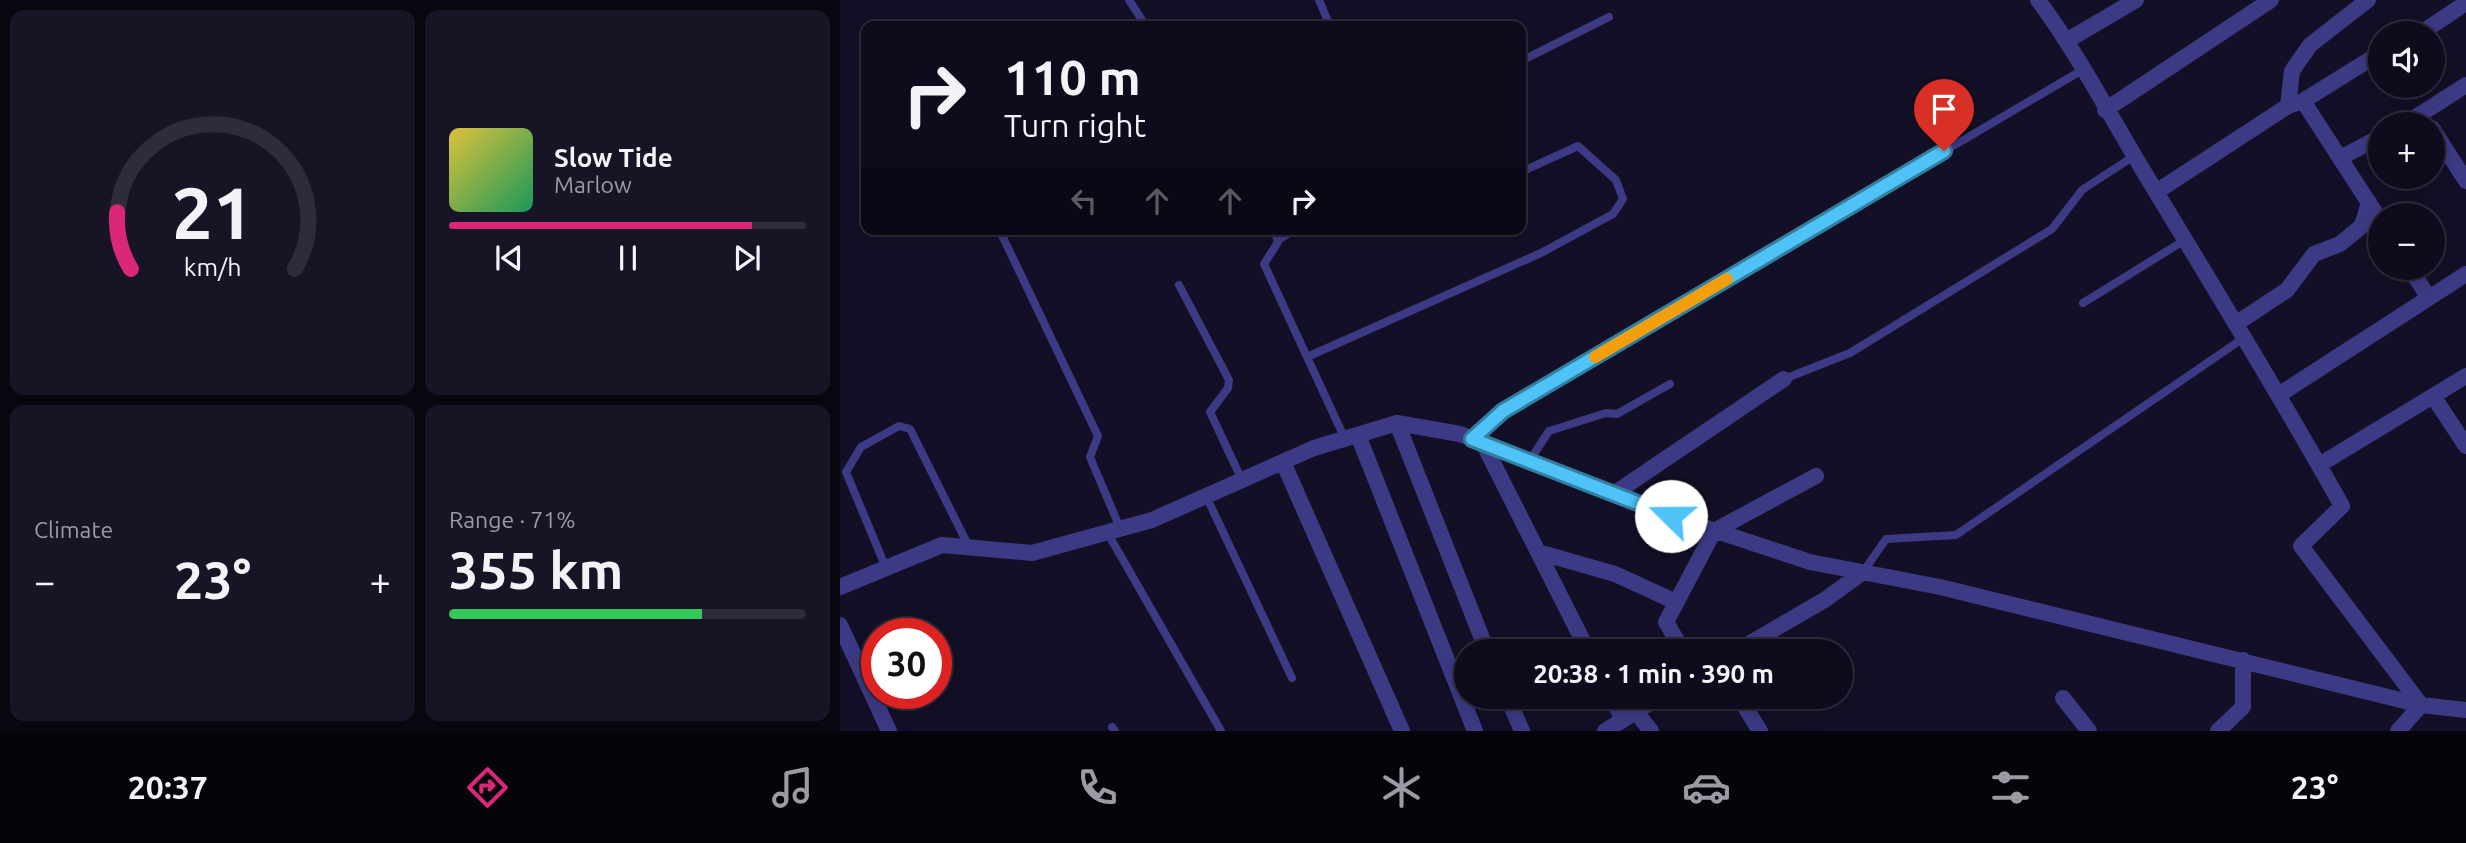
<!DOCTYPE html>
<meta charset="utf-8">
<style>
:root{--surface:#0e0b1c;--page:#171425;--text:#f1f3f6;--muted:#9b9ba3;--line:#2e2b3b;--accent:#db2777}
body{margin:0;font-family:Ubuntu,sans-serif;background:var(--page);color:var(--text);height:100vh;display:flex;flex-direction:column;font-size:26px;white-space:nowrap}
*{box-sizing:border-box;margin:0}
p{font-size:23px;color:var(--muted)}
.icon{flex:none;width:38px;height:38px;fill:none;stroke:currentColor;stroke-width:2;stroke-linecap:round;stroke-linejoin:round}
.map{position:relative;flex:1;overflow:hidden}
.drawer{display:flex;flex-direction:column;gap:10px;padding:10px;background:#08060f;width:840px}
.drawer>*{flex:none}
.guide{position:absolute;left:21px;top:21px;width:665px;height:214px;border-radius:14px;box-shadow:0 4px 18px #0003,0 0 0 2px var(--line);background:#0e0b1c;color:var(--text);overflow:hidden}
.controls{position:absolute;left:1528px;top:21px;display:grid;gap:14px}
.controls a{display:grid;place-items:center;width:77px;height:77px;border-radius:50%;background:var(--surface);box-shadow:0 4px 18px #0003,0 0 0 2px var(--line);font-size:35px}
.speed{position:absolute;left:21px;top:618px;display:flex;gap:14px;font-size:35px;font-weight:700;text-align:center}
.speed>*{display:grid;place-content:center;width:91px;height:91px;border-radius:50%;background:var(--surface);box-shadow:0 4px 18px #0003,0 0 0 2px var(--line);line-height:1}
.speed .limit{border:10px solid #d22;background:#fff;color:#111}
.pin{position:absolute;display:grid;place-items:center;width:60px;height:60px;color:#fff;margin:-72px -30px;border-radius:50% 50% 50% 0;rotate:-45deg;box-shadow:0 0 7px #0007}
.pin .icon{rotate:45deg}
.me{position:absolute;width:77px;margin:-38px;rotate:292deg;stroke-linejoin:round;filter:drop-shadow(0 0 5px #0008)}
.turn{display:flex;align-items:center;gap:24px;height:147px;padding:0 28px;font-size:32px}
.turn .icon{width:91px;height:91px;stroke-width:2.5}
.turn b{display:block;font-size:49px;line-height:60px}
.lanes{display:flex;align-items:center;height:66px;padding:0 28px;background:#0003;justify-content:center;gap:35px;direction:ltr}
.lanes .off{opacity:.35}
.big{font-size:52px;font-weight:700;line-height:1.1}
.drawer .card{flex:1;display:flex;flex-direction:column;justify-content:center;gap:10px;min-width:0;padding:0 24px;border-radius:14px;background:var(--page)}
.drawer .dial{align-items:center;gap:0}
.dial svg{height:182px;overflow:visible;fill:none;stroke:var(--line);stroke-width:7;stroke-linecap:round;text-anchor:middle}
.dial text{fill:var(--text);stroke:none}
.song{display:flex;align-items:center;gap:21px}
.cover{width:84px;height:84px;border-radius:10px;background:linear-gradient(135deg,hsl(50 70% 55%),hsl(150 70% 35%))}
.played{height:7px;border-radius:4px;background:linear-gradient(90deg,var(--accent) 85%,var(--line) 85%)}
.keys{display:flex;justify-content:space-around;direction:ltr}
.heat{display:flex;justify-content:space-between;align-items:center;font-size:38px;direction:ltr}
.charge{height:10px;border-radius:5px;background:linear-gradient(90deg,#34c759 71%,var(--line) 0)}
.drawer .tiles{flex:1;display:grid;gap:10px;grid-template-columns:repeat(2,1fr)}
.trip{position:absolute;left:614px;top:639px;width:399px;height:70px;border-radius:35px;background:var(--surface);box-shadow:0 4px 18px #0003,0 0 0 2px var(--line);font-weight:700;line-height:70px;text-align:center}
.tabs{display:flex;height:112px;justify-content:space-around;align-items:center;background:#06040b;color:var(--muted)}
.tabs .icon{width:49px;height:49px}
.tabs .current{color:var(--accent)}
.tabs b{font-size:32px;color:var(--text)}
main{display:flex;flex:1;min-height:0}
.map>svg:first-child{display:block}
.lines{fill:none;stroke-linecap:round;stroke-linejoin:round}
.lane{stroke:#3d3a85;stroke-width:8}
.street{stroke:#3d3a85;stroke-width:16}
.route-casing{stroke:#337fa1;stroke-width:18}
.route{stroke:#4fc3f7;stroke-width:12}
.slow{stroke:#f59e0b;stroke-width:12}
</style>
<main>
<section class="drawer">
<div class="tiles">
<div class="card dial"><svg viewBox="0 0 100 80">
<path d="M14 69A42 42 0 1 1 86 69"/>
<path d="M14 69A42 42 0 0 1 8 44" stroke="#db2777"/>
<text x="50" y="56" font-size="32" font-weight="700">21</text>
<text x="50" y="72" font-size="11">km/h</text>
</svg></div>
<div class="card">
<div class="song"><i class="cover"></i><div><b>Slow Tide</b><p>Marlow</p></div></div>
<div class="played"></div>
<div class="keys"><svg class="icon" aria-label="previous" viewBox="0 0 24 24"><path d="M18 5L8 12l10 7zM5 5v14"/></svg><svg class="icon" aria-label="pause" viewBox="0 0 24 24"><path d="M8 5v14M16 5v14"/></svg><svg class="icon" aria-label="next" viewBox="0 0 24 24"><path d="M6 5l10 7-10 7zM19 5v14"/></svg></div>
</div>
<div class="card"><p>Climate</p>
<div class="heat"><a>−</a><b class="big">23°</b><a>+</a></div>
</div>
<div class="card"><p>Range · 71%</p><b class="big">355 km</b><div class="charge"></div></div>
</div>
</section>
<div class="map">
<svg width="1626" height="731" viewBox="0 0 1626 731">
<rect width="100%" height="100%" fill="#130f26"/>
<g class="lines">
<!-- lane -->
<path class="lane" d="M289,0L306,26
M479,0L490,26
M681,61L769,17
M159,229L258,436L250,457L280,528
M434,229L438,242L424,264L505,439
M439,240L456,229
M339,285L389,380L388,388L370,412L402,480
M1243,303L1345,240
M467,357L701,253L773,214L783,199L776,180L738,146L681,172
M944,379L1010,353L1212,229L1242,190L1294,156
M632,438L663,411L1244,69
M690,460L709,431L766,413L777,414L830,384
M366,496L452,678
M267,532L381,731
M46,568L6,472L21,447L59,426L70,429L129,547
M1023,572L1046,539L1116,535L1405,337
M272,727L275,731"/>
<!-- street -->
<path class="street" d="M1198,0C1238,54 1269,114 1304,172C1371,283 1439,393 1502,506L1461,546L1581,705
M1581,33L1626,3
M1228,40L1296,0
M1463,101L1540,220
M1448,106L1452,71L1470,45L1528,0
M1265,110L1431,0
M1565,124L1626,85
M1592,128L1626,181
M1500,158L1540,137
M1316,192L1448,106L1463,101L1540,53
M1570,268L1588,297
M1397,323L1447,290L1474,254L1500,244L1522,226L1529,202
M1440,394L1626,274
M1593,396L1626,446
M557,423L647,651
M518,435L635,731
M643,443L748,651
M443,462L562,731
M1479,465L1626,376
M775,493L944,379
M698,552L775,574L836,602
M0,587L102,545L192,553L312,520L474,448L557,423L620,434L831,516L970,562L1100,587L1581,705
M0,625L49,731
M843,651L826,622L874,531L976,476
M897,651L986,599L1023,572
M667,696L682,731
M771,696L783,720
M898,696L920,731
M1223,698L1249,731
M796,712L811,731
M765,731L821,696
M1378,731L1403,707V660
M1558,731L1581,705L1626,710"/>
</g>
<g class="lines">
<defs>
<path id="route" d="M831,516L632,439L663,411L1104,151"/>
</defs>
<!-- route casing -->
<use href="#route" class="route-casing"/>
<!-- route -->
<use href="#route" class="route"/>
<!-- slow -->
<path class="slow" d="M755,357L887,279"/>
</g>
</svg>
<div class="controls">
<a><svg class="icon" aria-label="sound" viewBox="0 0 24 24"><path d="M4 9h4l5-4v14l-5-4H4zM17 9q2 3 0 6"/></svg></a>
<a>+</a>
<a>−</a>
</div>
<div class="speed"><div class="limit">30</div></div>
<div class="pin" style="left:1104px;top:151px;background:#d93025"><svg class="icon" aria-label="arrive" viewBox="0 0 24 24"><path d="M6 21V4h12l-3 4 3 4H6"/></svg></div>
<svg class="me" style="left:831px;top:516px" viewBox="-20 -20 40 40"><circle r="19" fill="#fff"/><path d="M0-13L10 11 0 6-10 11z" fill="#4fc3f7"/></svg>
<div class="trip">20:38 · 1 min · 390 m</div>
<div class="guide">
<div class="turn"><svg class="icon" aria-label="right" viewBox="0 0 24 24"><path d="M7 20v-9h11M14 6l5 5-5 5"/></svg><div><b>110 m</b>Turn right</div></div>
<div class="lanes"><svg class="icon off" aria-label="left" viewBox="0 0 24 24"><path d="M17 20v-9H6M10 6l-5 5 5 5"/></svg><svg class="icon off" aria-label="ahead" viewBox="0 0 24 24"><path d="M12 20V5M6 11l6-6 6 6"/></svg><svg class="icon off" aria-label="ahead" viewBox="0 0 24 24"><path d="M12 20V5M6 11l6-6 6 6"/></svg><svg class="icon" aria-label="right" viewBox="0 0 24 24"><path d="M7 20v-9h11M14 6l5 5-5 5"/></svg></div>
</div>
</div>
</main>
<nav class="tabs">
<b>20:37</b>
<svg class="icon current" aria-label="directions" viewBox="0 0 24 24"><path d="M12 3l9 9-9 9-9-9zM9 14v-3h6M13 9l2 2-2 2"/></svg>
<svg class="icon" aria-label="music" viewBox="0 0 24 24"><path d="M9 18V5l10-2v13"/><circle cx="6" cy="18" r="3"/><circle cx="16" cy="16" r="3"/></svg>
<svg class="icon" aria-label="phone" viewBox="0 0 24 24"><path d="M5 4h4l2 5-3 2q2 4 5 5l2-3 5 2v4C11 20 4 13 5 4z"/></svg>
<svg class="icon" aria-label="climate" viewBox="0 0 24 24"><path d="M12 3v18M4 7l16 10M4 17L20 7"/></svg>
<svg class="icon" aria-label="car" viewBox="0 0 24 24"><path d="M5 17H2v-5l4-1 3-4h7l3 4 3 1v5h-3M9 17h6M6 11h13"/><circle cx="7" cy="17" r="2"/><circle cx="17" cy="17" r="2"/></svg>
<svg class="icon" aria-label="filters" viewBox="0 0 24 24"><path d="M4 7h16M4 17h16"/><circle cx="9" cy="7" r="2"/><circle cx="15" cy="17" r="2"/></svg>
<b>23°</b>
</nav>
